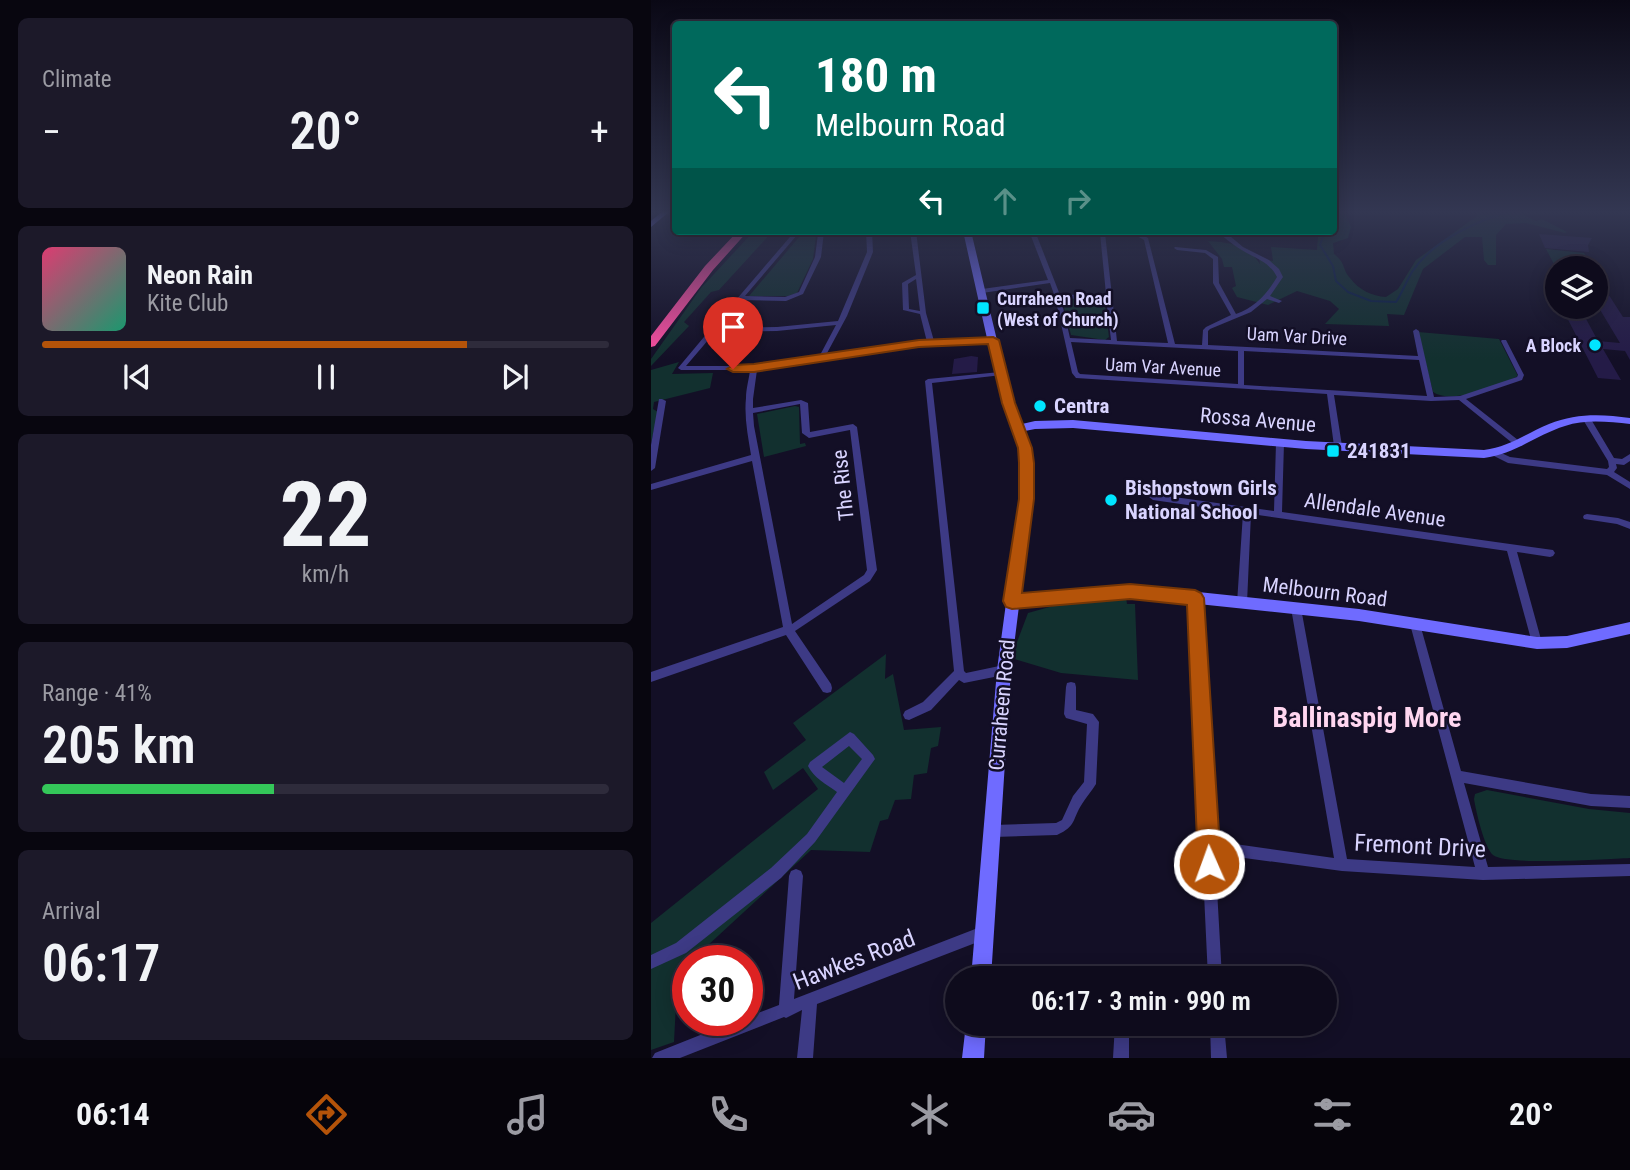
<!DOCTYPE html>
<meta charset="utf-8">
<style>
:root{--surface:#0e0b1c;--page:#1c1929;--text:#f1f3f6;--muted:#9b9ba3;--line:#2e2b3b;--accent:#b45309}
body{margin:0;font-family:"Roboto Condensed",sans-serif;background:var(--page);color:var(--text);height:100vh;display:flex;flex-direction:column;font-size:26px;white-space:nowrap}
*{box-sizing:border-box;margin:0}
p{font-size:23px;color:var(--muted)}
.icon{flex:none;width:38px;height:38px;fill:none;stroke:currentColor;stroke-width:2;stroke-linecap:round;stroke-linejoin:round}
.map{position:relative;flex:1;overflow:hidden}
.panel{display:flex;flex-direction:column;gap:18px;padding:18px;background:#08060f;width:651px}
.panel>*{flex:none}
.hud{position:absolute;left:21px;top:21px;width:665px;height:214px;border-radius:7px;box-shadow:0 4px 18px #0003,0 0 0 2px var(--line);background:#00695c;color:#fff;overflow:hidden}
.controls{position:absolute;left:894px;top:256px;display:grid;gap:14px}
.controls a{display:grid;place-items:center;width:63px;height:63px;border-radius:50%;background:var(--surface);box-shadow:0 4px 18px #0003,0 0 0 2px var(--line);font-size:35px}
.speed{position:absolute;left:21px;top:945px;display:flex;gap:14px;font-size:35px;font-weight:700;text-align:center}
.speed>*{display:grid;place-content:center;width:91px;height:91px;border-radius:50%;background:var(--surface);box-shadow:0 4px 18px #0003,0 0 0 2px var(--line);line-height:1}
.speed .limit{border:10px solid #d22;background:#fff;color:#111}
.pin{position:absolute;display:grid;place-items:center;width:60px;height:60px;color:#fff;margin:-72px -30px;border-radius:50% 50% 50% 0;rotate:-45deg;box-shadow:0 0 7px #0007}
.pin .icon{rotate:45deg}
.me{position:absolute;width:77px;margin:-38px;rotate:358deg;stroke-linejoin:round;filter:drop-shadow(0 0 5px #0008)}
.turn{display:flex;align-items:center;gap:24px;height:147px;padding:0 28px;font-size:32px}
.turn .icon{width:91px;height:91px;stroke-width:2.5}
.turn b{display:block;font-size:49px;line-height:60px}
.lanes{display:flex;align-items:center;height:66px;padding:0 28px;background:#0003;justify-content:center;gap:35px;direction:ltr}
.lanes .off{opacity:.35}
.big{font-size:52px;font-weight:600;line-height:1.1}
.panel .tile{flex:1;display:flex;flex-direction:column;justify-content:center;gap:10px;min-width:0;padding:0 24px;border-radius:10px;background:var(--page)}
.panel .dial{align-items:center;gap:0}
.dial b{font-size:91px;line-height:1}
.song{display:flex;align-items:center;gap:21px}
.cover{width:84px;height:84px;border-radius:10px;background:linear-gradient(135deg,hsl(340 70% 55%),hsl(160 70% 35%))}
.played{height:7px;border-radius:4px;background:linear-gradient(90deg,var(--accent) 75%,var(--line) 75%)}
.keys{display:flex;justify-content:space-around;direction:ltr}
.heat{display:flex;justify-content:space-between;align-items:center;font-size:38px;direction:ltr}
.charge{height:10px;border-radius:5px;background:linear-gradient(90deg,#34c759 41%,var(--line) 0)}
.trip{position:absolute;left:294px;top:966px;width:392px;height:70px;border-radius:35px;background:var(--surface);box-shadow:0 4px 18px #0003,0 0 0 2px var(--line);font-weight:600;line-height:70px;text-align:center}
.tab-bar{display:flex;height:112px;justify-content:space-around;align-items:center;background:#06040b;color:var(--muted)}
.tab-bar .icon{width:49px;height:49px}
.tab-bar .on{color:var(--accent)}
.tab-bar b{font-size:32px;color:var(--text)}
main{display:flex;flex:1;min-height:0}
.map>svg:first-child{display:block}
.green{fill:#12302f}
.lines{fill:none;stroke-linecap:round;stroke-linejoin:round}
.stream{stroke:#0c2248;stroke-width:2}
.building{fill:#241b47}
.street{fill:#3d3a85;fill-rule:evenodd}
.secondary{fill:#6f6bff;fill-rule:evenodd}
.highway{fill:#ff4fa3;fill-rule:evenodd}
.route{fill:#b45309;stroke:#753606;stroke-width:2}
.poi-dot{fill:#00e5ff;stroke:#130f26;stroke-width:2.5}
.labels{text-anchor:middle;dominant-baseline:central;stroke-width:5;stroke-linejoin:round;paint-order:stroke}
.far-poi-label{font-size:18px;font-weight:bold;fill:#d9d4ff;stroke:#130f26;text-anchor:start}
.far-street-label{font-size:18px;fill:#d9d4ff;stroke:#130f26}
.poi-label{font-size:21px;font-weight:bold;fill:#d9d4ff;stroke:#130f26;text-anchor:start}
.street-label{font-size:21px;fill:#d9d4ff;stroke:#130f26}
.near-street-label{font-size:24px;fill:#d9d4ff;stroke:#130f26}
.near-quarter-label{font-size:28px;font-weight:bold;fill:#ffd6f0;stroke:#130f26}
</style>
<main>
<section class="panel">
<div class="tile"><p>Climate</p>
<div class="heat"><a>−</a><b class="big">20°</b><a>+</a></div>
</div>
<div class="tile">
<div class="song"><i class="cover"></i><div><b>Neon Rain</b><p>Kite Club</p></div></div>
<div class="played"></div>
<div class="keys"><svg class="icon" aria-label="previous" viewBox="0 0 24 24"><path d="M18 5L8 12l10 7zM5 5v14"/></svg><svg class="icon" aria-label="pause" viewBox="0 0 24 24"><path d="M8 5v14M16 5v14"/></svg><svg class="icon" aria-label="next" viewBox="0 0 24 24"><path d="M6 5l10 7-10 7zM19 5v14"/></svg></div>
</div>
<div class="tile dial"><b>22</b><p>km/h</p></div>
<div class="tile"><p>Range · 41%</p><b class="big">205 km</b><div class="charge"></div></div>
<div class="tile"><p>Arrival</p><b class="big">06:17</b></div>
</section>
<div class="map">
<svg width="979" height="1058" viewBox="0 0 979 1058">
<rect width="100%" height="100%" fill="#130f26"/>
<!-- green -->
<path class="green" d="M683,211H693L700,227L697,238L682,243L683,254C695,263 691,269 699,278C708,290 721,296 735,297L747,289L765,260L826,216V211L835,215L849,211H926L873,215L885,221L891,219L916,232L914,233L875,223L855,224L845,235V265H837L833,260L831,237H814L772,269L753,315L736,314L738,326L674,324L688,309L679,301L646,291L617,305L586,297L581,288L585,286L581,267H573L571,259L557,241C577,242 597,245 609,264L608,259L622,261L620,247L666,250L667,237L662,231H682Z
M103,231H122L68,290L60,292L33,322L38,326L0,366V359L50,288Z
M149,236H165L162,259L146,293L137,296H98Z
M895,249L933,253L942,268L904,266Z
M453,298L458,337L454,340L420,335L411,299Z
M767,332L848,339L867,376C848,386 800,405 782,392Z
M28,362L21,374L62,373L59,388L3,402L2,409L7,412L0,443V370Z
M144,406L148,407L149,444L154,443L155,446L113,457L106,414Z
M475,597L476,604H484L487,680L410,673L360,658L377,613L409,604Z
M235,654L234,679L242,674L253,730L290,727L287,746L280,748L276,773L263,775L260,799L244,800L237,819L229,821L219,852L160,850L55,947L53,961H37V999L25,1004L23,1042L0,1050V923L167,789L152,768L122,790L113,772L155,740L142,723Z
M836,790L938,809L979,813V858C956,859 856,866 842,855C833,847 825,811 823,799L824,794Z"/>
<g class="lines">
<!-- stream -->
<path class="stream" d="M682,223L686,211
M674,231L669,245L682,266L685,281L697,292L720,301L745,302C751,293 755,282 761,272C782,240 824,222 859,211"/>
</g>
<!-- building -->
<path class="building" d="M888,234L941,238L937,245L938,252L894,248Z
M945,288L954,289L972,317H979V360L974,351L952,349L970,380L947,378L910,306H928L947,341L969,343L945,303Z
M320,356L327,357L326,372L301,374L303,359Z"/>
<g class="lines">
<!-- street -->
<path class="street" d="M144,231L173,232L170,257L152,294L135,301L91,300L68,328L126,327L187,321L216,252L215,231H221L222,252L196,316L175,355L276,342L269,314L252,310L251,283L265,275L259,231H265L275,313L283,341L342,338L345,340L342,342L268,346L106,370L102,399V408L150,400L157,403L159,432L202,424L206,427L226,570L219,581L144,631L180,684L181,688L180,692L176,693L172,692L135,635L0,682V672L132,627L101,461L0,490V484L100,455C97,436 93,417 95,398C95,389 98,379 99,370H30L27,368L58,331V329L61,328ZM167,234L164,257L148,292L134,297L94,296L146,235ZM265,279L269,311L258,309L257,284ZM185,325L168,357L103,366H35L64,332L126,331ZM149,404L151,433L158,438L199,430L216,570L213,575L141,624L103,426L102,413Z
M378,231H384L409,295L455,294L449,233L443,231L487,233L497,238L524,344L551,345L552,330L555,327L580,315L562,283V259L554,253L526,250L523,248L524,247L555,250L567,257L568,283L585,314C604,307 616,294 626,277C618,261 603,258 589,249C581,244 573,237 565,231H573L592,247L618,260L628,269L632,277L619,296L631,301L628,303L616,299L600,312L559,329L557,331V345L767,356L762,331L765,329L768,331L783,397L809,396L866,377L867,375L850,341L851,340H855L873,375L871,380L815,399L872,444L871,446H865L808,400L780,401L683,395L691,446L687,449L683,446L676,394L425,378L421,373L404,297L399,283L331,293L328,291L331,289L397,280ZM454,233L486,236L493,240L517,343L466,341ZM455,298L460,340L419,338L410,299ZM420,342L587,351V384L429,374L427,372ZM593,351L768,360L776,396L593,385Z
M349,372L352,374L351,375L281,383L313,671L315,673L353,665L357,667L358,670L357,673L353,675L313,683L308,680L280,710L258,720L254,719L252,715L254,711L272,702L303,671L274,381L277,379Z
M8,399H11L15,401L4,468L0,471V445Z
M932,416H938L963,458L971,459L979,454V461L973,465L965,464L966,468L963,472L979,482V489L956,475L857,463L841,455L840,453L844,450L859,457L956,469L958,467L957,461L931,418Z
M629,440L633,443L631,512L902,550L904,553L902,556L899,557L866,552L891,643L890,646L886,648L882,646L881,643L856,551L600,514L596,603L594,606L591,607L588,606L586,603L592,513L502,500L498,497L502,494L623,511L625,443Z
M936,514L967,518L979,522V529L966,524L933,519L932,517L933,515Z
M544,594L547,595L549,598L563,841L683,858L640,608L642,605L645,604L648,605L650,608L696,859L824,867L759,624L760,621L764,620L768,621L769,624L810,771L940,794L979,796V808L940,806L813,783L837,867L979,864V876L832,880L691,871L564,854L571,978H557L539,598L541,595Z
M420,682L424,683L425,687V710L442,714L448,722L445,784C441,791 435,797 431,804C421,819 426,826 406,835L342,837L338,835L336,831L338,827L342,825L405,823L411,820L422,796L433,782L436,724L415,718L413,714L415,687L416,683Z
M199,732L203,734L222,755L224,759L164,842L130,878L35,953L0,969V955L25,943L120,868L156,834L186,792C175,784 163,778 157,766L159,762ZM198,746L211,759L193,783L171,767Z
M145,869L150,871L152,876L143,999L332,926L337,928L339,933L337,938L332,940L166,1004L162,1058H146L151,1010L135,1018L133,1017L29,1058H1L4,1053L87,1020H96V1017L128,1005L138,876L140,871Z
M464,1024H478V1058H462Z
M559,1024H573L576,1058H560Z"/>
<!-- secondary -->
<path class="secondary" d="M12,211H19L0,227V221Z
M312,231H320L354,374L371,424L384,421L422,420L655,441L833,450C858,447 876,433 898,424C925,413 951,414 979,418V424C958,422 935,419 914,426C885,435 864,454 833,458L655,449L422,428L384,429L374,431C391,482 376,542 369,594L434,588L490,586L708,609L886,637L916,636L979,622V634L916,648L886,649L708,621L490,598L434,600L368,606L360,670L340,978H320L346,670L369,499L370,463L369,448L344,374Z
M315,1024H335L333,1058H311Z"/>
<!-- highway -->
<path class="highway" d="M87,231H97L62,270L4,346L0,347V336L54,266Z"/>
</g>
<!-- sky -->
<linearGradient id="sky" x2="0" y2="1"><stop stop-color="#0a0815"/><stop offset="0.59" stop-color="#333752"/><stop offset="1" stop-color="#333752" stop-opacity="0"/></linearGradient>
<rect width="979" height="359" fill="url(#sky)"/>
<!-- route -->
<path class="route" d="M342,337L348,340L364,403L381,448L383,463V499L371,593L479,584L544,590L550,593L553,598L570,864L567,872L558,875L550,872L547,864L536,605L479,599L361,609L355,607L352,601L368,499V463L367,448L351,403L337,344L268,347L103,372H82L76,369L82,365L103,364L268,340Z"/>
<!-- markers -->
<g class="poi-dot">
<rect x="325" y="301" width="14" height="14" rx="3.5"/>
<circle cx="944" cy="345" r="7"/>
<circle cx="389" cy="406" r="7"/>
<rect x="675" y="444" width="14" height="14" rx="3.5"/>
<circle cx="460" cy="500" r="7"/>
</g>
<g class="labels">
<!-- far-poi labels -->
<g class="far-poi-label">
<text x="346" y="298">Curraheen Road<tspan x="346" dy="21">(West of Church)</tspan></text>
<text x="930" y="345" text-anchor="end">A Block</text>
</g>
<!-- far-street labels -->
<g class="far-street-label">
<text transform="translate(646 336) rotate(3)">Uam Var Drive</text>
<text transform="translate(512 367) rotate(3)">Uam Var Avenue</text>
</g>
<!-- poi labels -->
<g class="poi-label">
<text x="403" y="406">Centra</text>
<text x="696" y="451">241831</text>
<text x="474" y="488">Bishopstown Girls<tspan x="474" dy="24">National School</tspan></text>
</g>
<!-- street labels -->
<g class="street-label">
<text transform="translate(607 420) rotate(5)">Rossa Avenue</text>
<text transform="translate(192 485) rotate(-96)">The Rise</text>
<text transform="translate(724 510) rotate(8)">Allendale Avenue</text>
<text transform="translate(674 592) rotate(7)">Melbourn Road</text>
<text transform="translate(351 705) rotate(-85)">Curraheen Road</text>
</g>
<!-- near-street labels -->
<g class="near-street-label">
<text transform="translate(769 846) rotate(3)">Fremont Drive</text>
<text transform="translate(203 960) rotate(-21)">Hawkes Road</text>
</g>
<!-- near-quarter labels -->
<g class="near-quarter-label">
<text x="716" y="717">Ballinaspig More</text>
</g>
</g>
</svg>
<div class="controls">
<a><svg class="icon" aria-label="layers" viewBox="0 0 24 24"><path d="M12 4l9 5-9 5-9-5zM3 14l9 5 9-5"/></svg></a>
</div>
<div class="speed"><div class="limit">30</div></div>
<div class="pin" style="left:82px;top:369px;background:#d93025"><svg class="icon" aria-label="arrive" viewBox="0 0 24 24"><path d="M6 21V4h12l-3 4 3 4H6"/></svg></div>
<svg class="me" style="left:558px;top:864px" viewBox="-20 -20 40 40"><circle r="17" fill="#b45309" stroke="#fff" stroke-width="3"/><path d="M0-11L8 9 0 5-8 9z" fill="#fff"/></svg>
<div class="trip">06:17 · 3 min · 990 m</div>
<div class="hud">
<div class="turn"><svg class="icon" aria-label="left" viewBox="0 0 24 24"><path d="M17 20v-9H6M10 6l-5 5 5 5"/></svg><div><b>180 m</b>Melbourn Road</div></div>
<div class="lanes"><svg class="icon" aria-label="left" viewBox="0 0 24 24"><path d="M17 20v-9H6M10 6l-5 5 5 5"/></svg><svg class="icon off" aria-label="ahead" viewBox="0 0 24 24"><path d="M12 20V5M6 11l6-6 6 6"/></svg><svg class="icon off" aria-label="right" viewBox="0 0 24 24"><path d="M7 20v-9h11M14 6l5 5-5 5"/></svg></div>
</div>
</div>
</main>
<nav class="tab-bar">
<b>06:14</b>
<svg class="icon on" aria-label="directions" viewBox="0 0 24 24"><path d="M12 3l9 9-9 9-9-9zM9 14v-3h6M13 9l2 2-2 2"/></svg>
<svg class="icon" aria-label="music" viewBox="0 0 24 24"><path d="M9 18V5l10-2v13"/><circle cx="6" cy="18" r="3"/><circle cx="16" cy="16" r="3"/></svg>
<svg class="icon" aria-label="phone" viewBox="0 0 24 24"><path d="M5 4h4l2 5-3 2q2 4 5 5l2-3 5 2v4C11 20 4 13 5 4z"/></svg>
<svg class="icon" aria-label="climate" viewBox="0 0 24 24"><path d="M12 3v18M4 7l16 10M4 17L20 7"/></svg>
<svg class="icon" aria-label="car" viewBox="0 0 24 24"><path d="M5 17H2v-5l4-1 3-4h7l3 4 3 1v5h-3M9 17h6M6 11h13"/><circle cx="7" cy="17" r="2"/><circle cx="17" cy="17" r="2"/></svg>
<svg class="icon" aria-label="filters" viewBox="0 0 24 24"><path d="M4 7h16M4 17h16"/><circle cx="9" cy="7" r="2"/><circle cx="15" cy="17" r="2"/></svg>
<b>20°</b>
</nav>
